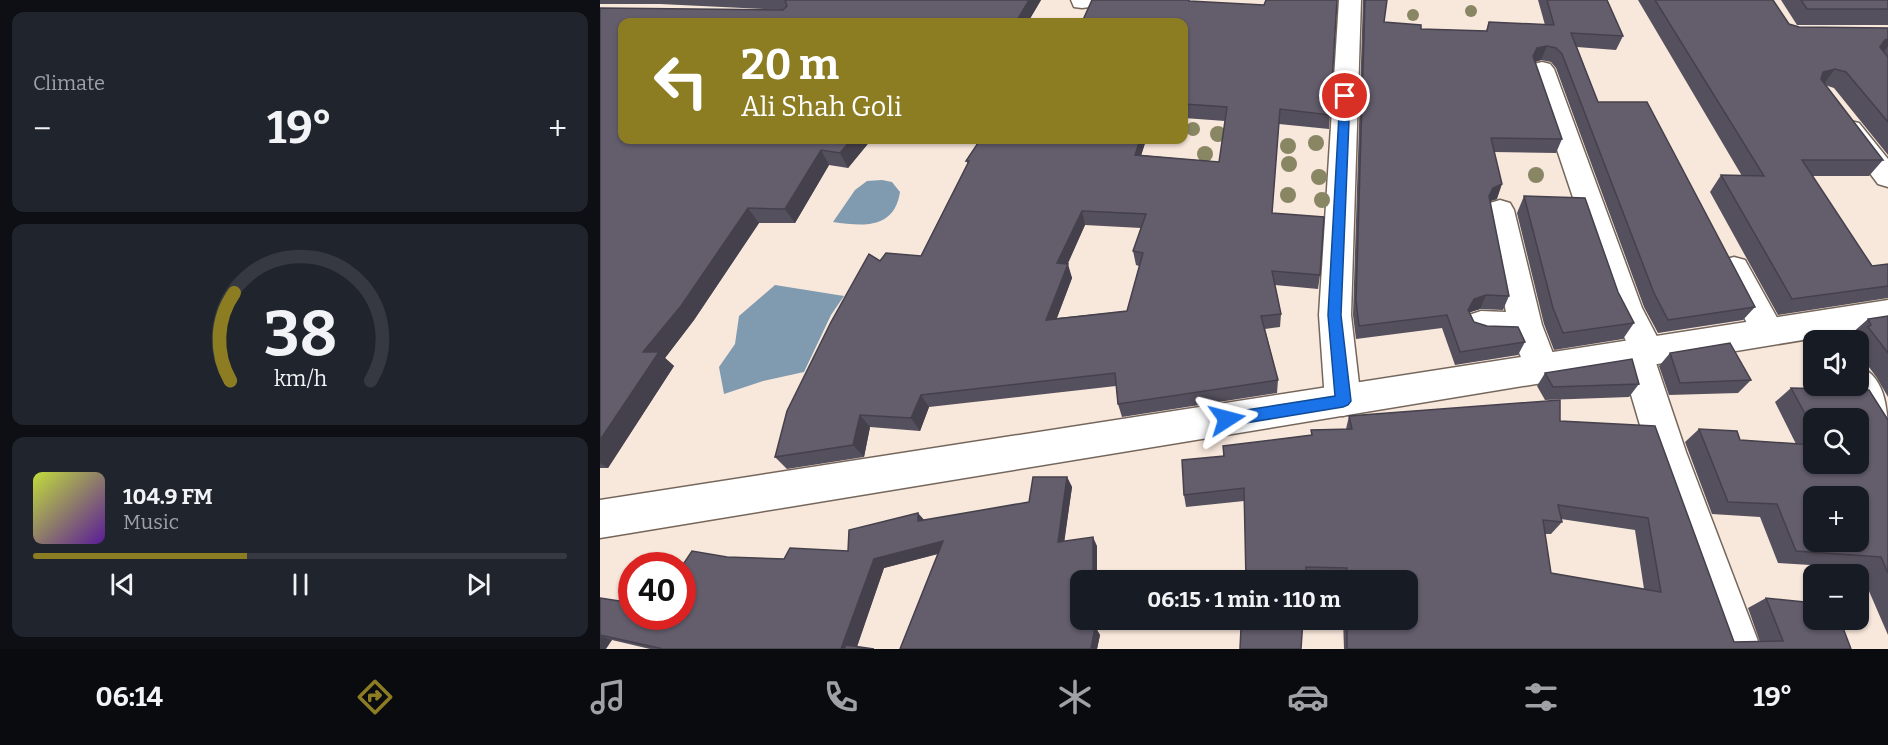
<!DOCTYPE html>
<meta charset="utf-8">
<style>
:root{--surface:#171b24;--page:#20242c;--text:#f1f3f6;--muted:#9ea1a6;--line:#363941;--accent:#8c7c22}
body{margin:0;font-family:Bitter,serif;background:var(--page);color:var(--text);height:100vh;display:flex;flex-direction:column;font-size:22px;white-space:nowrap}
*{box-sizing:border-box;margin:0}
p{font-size:20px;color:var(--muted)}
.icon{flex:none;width:33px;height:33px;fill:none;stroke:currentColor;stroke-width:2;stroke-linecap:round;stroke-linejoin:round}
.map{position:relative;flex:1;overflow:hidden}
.drawer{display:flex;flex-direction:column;gap:12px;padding:12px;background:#0d0f14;width:600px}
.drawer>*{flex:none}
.hud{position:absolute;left:18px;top:18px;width:570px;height:126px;border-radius:12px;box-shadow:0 2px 4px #0004;background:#8c7c22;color:#fff;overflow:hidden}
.controls{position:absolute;left:1203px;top:330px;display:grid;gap:12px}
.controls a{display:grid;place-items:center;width:66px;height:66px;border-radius:12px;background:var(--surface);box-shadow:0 2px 4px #0004;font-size:30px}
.speed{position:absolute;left:18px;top:552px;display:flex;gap:12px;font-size:30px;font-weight:700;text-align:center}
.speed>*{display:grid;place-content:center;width:78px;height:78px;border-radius:50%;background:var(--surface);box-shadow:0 2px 4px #0004;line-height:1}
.speed .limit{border:9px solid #d22;background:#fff;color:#111}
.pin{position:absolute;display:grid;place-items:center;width:51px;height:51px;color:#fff;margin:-26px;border:3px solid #fff;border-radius:50%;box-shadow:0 2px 6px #0007}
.me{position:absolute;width:66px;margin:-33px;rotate:81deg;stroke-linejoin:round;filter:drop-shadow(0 0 4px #0008)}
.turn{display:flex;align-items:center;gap:21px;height:126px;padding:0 24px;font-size:27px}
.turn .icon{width:78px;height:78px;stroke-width:2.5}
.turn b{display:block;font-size:42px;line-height:51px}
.big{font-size:45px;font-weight:700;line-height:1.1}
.drawer .card{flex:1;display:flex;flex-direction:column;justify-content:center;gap:9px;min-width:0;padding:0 21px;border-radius:12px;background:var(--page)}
.drawer .dial{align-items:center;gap:0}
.dial svg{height:156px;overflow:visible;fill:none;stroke:var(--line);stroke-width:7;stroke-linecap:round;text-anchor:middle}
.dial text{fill:var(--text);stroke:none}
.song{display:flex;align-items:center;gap:18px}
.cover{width:72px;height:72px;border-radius:9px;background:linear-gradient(135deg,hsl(70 70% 55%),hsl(270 70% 35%))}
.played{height:6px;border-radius:3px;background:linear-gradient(90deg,var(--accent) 40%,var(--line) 40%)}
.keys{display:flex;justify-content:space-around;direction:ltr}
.heat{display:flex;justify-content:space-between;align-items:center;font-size:33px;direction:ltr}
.trip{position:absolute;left:470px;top:570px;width:348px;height:60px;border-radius:12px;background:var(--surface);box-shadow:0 2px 4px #0004;font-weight:700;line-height:60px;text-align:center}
.dock{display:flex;height:96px;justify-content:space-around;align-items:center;background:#090b0e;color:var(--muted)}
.dock .icon{width:42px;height:42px}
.dock .on{color:var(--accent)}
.dock b{font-size:27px;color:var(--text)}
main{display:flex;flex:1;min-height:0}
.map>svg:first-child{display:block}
.water{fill:#809ab0}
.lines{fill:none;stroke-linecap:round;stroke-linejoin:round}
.street-casing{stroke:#75665b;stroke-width:3}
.secondary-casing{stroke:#75665b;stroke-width:3}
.street{fill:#fff;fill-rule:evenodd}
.secondary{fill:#fff;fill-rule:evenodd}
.tree{fill:#888663}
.wall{fill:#55505d;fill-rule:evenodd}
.shaded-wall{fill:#45414c}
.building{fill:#635d6c;stroke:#45414c;stroke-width:1.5;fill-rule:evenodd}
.route{fill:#1a73e8;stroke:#114b97;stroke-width:1.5}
</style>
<main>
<section class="drawer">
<div class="card"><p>Climate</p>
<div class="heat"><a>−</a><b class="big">19°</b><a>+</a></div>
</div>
<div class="card dial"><svg viewBox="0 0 100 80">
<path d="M14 69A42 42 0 1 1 86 69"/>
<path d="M14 69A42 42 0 0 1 16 24" stroke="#8c7c22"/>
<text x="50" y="56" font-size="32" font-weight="700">38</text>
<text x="50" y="72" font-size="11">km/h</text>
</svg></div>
<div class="card">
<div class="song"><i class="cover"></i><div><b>104.9 FM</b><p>Music</p></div></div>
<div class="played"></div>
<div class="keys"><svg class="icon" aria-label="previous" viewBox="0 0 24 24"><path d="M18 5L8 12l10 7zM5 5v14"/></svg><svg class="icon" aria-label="pause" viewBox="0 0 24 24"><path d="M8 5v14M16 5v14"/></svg><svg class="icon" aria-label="next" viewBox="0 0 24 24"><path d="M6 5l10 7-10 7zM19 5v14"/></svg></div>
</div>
</section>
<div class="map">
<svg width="1288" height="649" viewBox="0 0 1288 649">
<rect width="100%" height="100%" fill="#f8e7db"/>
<!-- water -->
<path class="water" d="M282,180L292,182L300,192C294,230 263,226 233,222L255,190L267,181Z
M175,285L244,296L231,315L204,372L163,381L124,394L119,367L135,344L139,316Z"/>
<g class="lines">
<defs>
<path id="street" d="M471,0H493L490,7L482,8L474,7Z
M739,0H761L751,315L761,401L756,412L743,416L730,412L725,401L719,315Z
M942,62L950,64L954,69L1042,308L1065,352L1060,362L1056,363L1086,452L1161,649H1117L1048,452L1019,354L1027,343L1010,308L930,69L934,64Z
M1250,121L1259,123L1288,159V187L1278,184L1237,129L1241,123Z
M900,200L910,203L914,210L942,325L959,369L954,379L942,383L930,379L913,338L881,337L869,333L865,324L869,315L881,311L906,312L886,210L890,203Z
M1134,257L1145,260L1185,332L1180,341L1168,345L1156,341L1119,268L1123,260Z
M1225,310L1237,314L1252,340H1218L1209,323L1213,314Z
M1258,366C1288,377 1288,415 1288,445L1275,440L1243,386H1258Z"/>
<path id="secondary" d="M1288,300V326L0,538V500Z"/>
</defs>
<!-- street casing -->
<use href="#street" class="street-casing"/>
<!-- secondary casing -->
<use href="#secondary" class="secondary-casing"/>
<!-- street -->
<use href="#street" class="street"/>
<!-- secondary -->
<use href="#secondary" class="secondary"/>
</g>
<!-- trees -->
<g class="tree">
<circle cx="871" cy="11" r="6"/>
<circle cx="813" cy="15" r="6"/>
<circle cx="593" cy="129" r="7"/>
<circle cx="618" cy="134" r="8"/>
<circle cx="716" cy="143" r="8"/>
<circle cx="688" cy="146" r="8"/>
<circle cx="605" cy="154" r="8"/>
<circle cx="689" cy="164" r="8"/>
<circle cx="936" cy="175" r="8"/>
<circle cx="719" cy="177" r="8"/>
<circle cx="688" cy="195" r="8"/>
<circle cx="722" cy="200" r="8"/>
</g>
<!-- wall -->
<path class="wall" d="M0,0H441L428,22H22L271,140L248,168L229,165L195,223H159L94,320L65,358L74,366L8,468H0V8L183,10L60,4H0Z
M763,0H787L784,22L821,29L886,31L889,22L945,25L938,0H1007L1023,36L1016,50L977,47L998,102L1155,307L1143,320L1058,333L1044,307L956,68L951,62L941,60L935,62L962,139L956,153L894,152L897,199L890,201L909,296L903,310L880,309L870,312L874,322L925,342L918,355L855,365L842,328L756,339L753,315Z
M1038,0H1173L1189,24L1199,27L1288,28V56H1287L1288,57V155L1234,88L1225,85L1283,160L1269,176H1212L1272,266L1288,264V298L1178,315L1110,192L1121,175L1142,176Z
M1181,0H1288V25H1197Z
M593,2L730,115L729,129L679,124L672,213L720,275L718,289L675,285L681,314L680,327L665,329L678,380L677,393L522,417L518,404L516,386L329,407L320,431L270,427L264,457L187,469L175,457L280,261L321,256L368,164L366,161L380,140H546L541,155L619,162L625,121L584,118V22ZM485,225L541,228L533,251L536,265L539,266L527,311L457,318L472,278L467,264Z
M924,196L1018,292L1034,323L1023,339L954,350L944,324L917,213Z
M1288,316V397L1277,378L1258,352V340H1253H1254L1251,334L1268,319Z
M1070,353L1151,380L1138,393L1069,395L1059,366Z
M945,373L1039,384L1029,397L945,400L937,386Z
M1191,388L1288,420V635L1259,568L1178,563L1160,517L1112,514L1085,442L1099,429L1140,440L1196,444L1175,402ZM1214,418L1258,464H1214Z
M749,416L960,421L1055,426L1134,642H1160L1148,608L1166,598L1251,649H744L743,620H807V580H743V579L705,578L644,501L586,507L584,495L623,456V446L711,435V430L746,429ZM961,519L1035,530L1044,589L951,573L945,534H951L962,522Z
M467,477L472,487L464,541L497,546L480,620H497V630L500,635L497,649H300L338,554L284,568L257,647L274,649H50L12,640L0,649V598L82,616L127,557L184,559L248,551L325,520L429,502Z"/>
<!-- shaded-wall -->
<path class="shaded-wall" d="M429,0H441L428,22H416Z
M1288,39V46L1282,54L1273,56L1285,40Z
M947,46L941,60L932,63L933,56L937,48Z
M1235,69L1223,85L1212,88L1223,72Z
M251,140H271L248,168L240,153Z
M540,140H546L537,169L535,155Z
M221,150L229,165L195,223L185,209Z
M902,184L897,199L888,202L889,196L893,188Z
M148,208L159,223L94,320L65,358L74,366L8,468L0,463V440L43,352Z
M482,211L485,225L462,277L457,263Z
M468,264L472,278L451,333L446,320Z
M886,295L880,309L868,313V310L874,299Z
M321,395L329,407L320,431L311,418Z
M260,415L270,427L264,457L253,445Z
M467,477L472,487L463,551L458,542Z
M318,513L327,523L318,521Z
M493,537L497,546V580H493Z
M343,541L352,550L284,568L256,649H241L274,559Z
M492,620H497V630L500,635L497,649H491Z
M0,636L12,640L6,649H0Z"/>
<!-- building -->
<path class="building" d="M185,0H429L416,22H22V140H251L240,153L221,150L185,209L148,208L81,306L43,352H59L0,440V8L183,10L187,6Z
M492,0H589V1L664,5L666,0H737L730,115L680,109L672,213L724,217L720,275L672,271L681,314L661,316L678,380L518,404L515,373L321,395L311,418L260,415L253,445L175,457L187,411L231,322L269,254L280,261L286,253L321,256L369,161H366L380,140H540L535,155L619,162L627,107L584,104V22H482ZM482,211L546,214L533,251L543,253L527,311L446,320L468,264L457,263Z
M765,0H787L784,22L821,25V29L887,31L889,22L954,25L947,0H1007L1023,36L971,33L998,102H1047L1155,307L1068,320L1054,293L962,54L956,48L947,46L937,48L933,56L962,139L891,138L902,184L893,188L889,196L909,296L886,295L874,299L868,310L874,322L887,326L918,327L925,342L860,352L847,315L759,326L756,301Z
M1055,0H1173L1189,24L1199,27L1288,28V39L1285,40L1280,47L1288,57V122L1246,72L1235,69L1223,72L1221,79L1283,160H1202L1272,266L1288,264V286L1192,299L1121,175L1164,176Z
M1201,0H1288V9H1207Z
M924,196L985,198L1018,292L1034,323L963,333L953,308Z
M1288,316V353L1268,327L1271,325L1268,319Z
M1130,343L1151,380L1080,383L1070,353Z
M1032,359L1039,384L953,387L945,373Z
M1191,388L1269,390L1288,420V573L1281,557L1196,551L1177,504L1128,502L1099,429L1137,431L1140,440L1214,445V464H1258V418H1214V430ZM1214,496H1258V542H1214Z
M960,400V421L1055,426L1134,642L1183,641L1166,598L1214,603V620H1240L1251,649H747V620H807V580H747V568L706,567L705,580H646L644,488L584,495L582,460L624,456L623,446L712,435L711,430L752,429L749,416ZM958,505L1048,518L1061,592L951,573L943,520L962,522Z
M433,477H467L458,542L493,537V580H480V620H492V627H495L491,649H300L343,541L274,559L241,649H63L0,635V598L32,603V616H82V566L92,551L127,557L184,559L190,548L248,551L249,530L318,513V521L429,502Z
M646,620H703L701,649H640L641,628L647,629Z
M246,645L274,649H244Z"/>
<!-- route -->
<path class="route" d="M745,93L750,96L741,315L751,401L748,405L743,407L627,426L622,424L620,419L622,415L627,413L735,396L728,315L740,96Z"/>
</svg>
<div class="controls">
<a><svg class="icon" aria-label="sound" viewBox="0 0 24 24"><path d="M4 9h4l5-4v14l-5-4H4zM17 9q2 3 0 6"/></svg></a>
<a><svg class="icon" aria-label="search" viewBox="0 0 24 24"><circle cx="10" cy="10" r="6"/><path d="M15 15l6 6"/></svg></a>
<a>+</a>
<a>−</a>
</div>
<div class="speed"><div class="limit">40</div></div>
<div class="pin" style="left:745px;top:96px;background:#d93025"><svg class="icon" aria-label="arrive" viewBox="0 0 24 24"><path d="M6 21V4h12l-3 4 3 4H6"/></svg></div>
<svg class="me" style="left:627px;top:419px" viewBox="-20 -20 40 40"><path d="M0-17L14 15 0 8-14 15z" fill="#1a73e8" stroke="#fff" stroke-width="4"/></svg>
<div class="trip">06:15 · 1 min · 110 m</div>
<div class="hud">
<div class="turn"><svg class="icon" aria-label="left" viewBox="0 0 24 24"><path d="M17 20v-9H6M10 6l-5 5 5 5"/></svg><div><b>20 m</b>Ali Shah Goli</div></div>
</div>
</div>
</main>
<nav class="dock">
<b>06:14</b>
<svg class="icon on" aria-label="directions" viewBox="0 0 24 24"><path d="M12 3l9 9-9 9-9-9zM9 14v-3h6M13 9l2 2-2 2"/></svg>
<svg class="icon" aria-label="music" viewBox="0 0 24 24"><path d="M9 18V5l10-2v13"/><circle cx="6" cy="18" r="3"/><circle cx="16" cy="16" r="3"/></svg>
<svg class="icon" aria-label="phone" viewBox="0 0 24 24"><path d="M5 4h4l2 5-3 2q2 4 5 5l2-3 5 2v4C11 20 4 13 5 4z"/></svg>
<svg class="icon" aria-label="climate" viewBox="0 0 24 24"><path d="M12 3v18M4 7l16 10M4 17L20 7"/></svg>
<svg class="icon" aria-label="car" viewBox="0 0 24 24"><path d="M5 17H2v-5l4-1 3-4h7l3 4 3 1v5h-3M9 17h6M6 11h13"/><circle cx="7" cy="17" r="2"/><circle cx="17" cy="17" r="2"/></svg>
<svg class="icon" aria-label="filters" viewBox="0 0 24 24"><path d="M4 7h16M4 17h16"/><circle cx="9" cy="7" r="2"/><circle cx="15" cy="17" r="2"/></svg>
<b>19°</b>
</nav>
